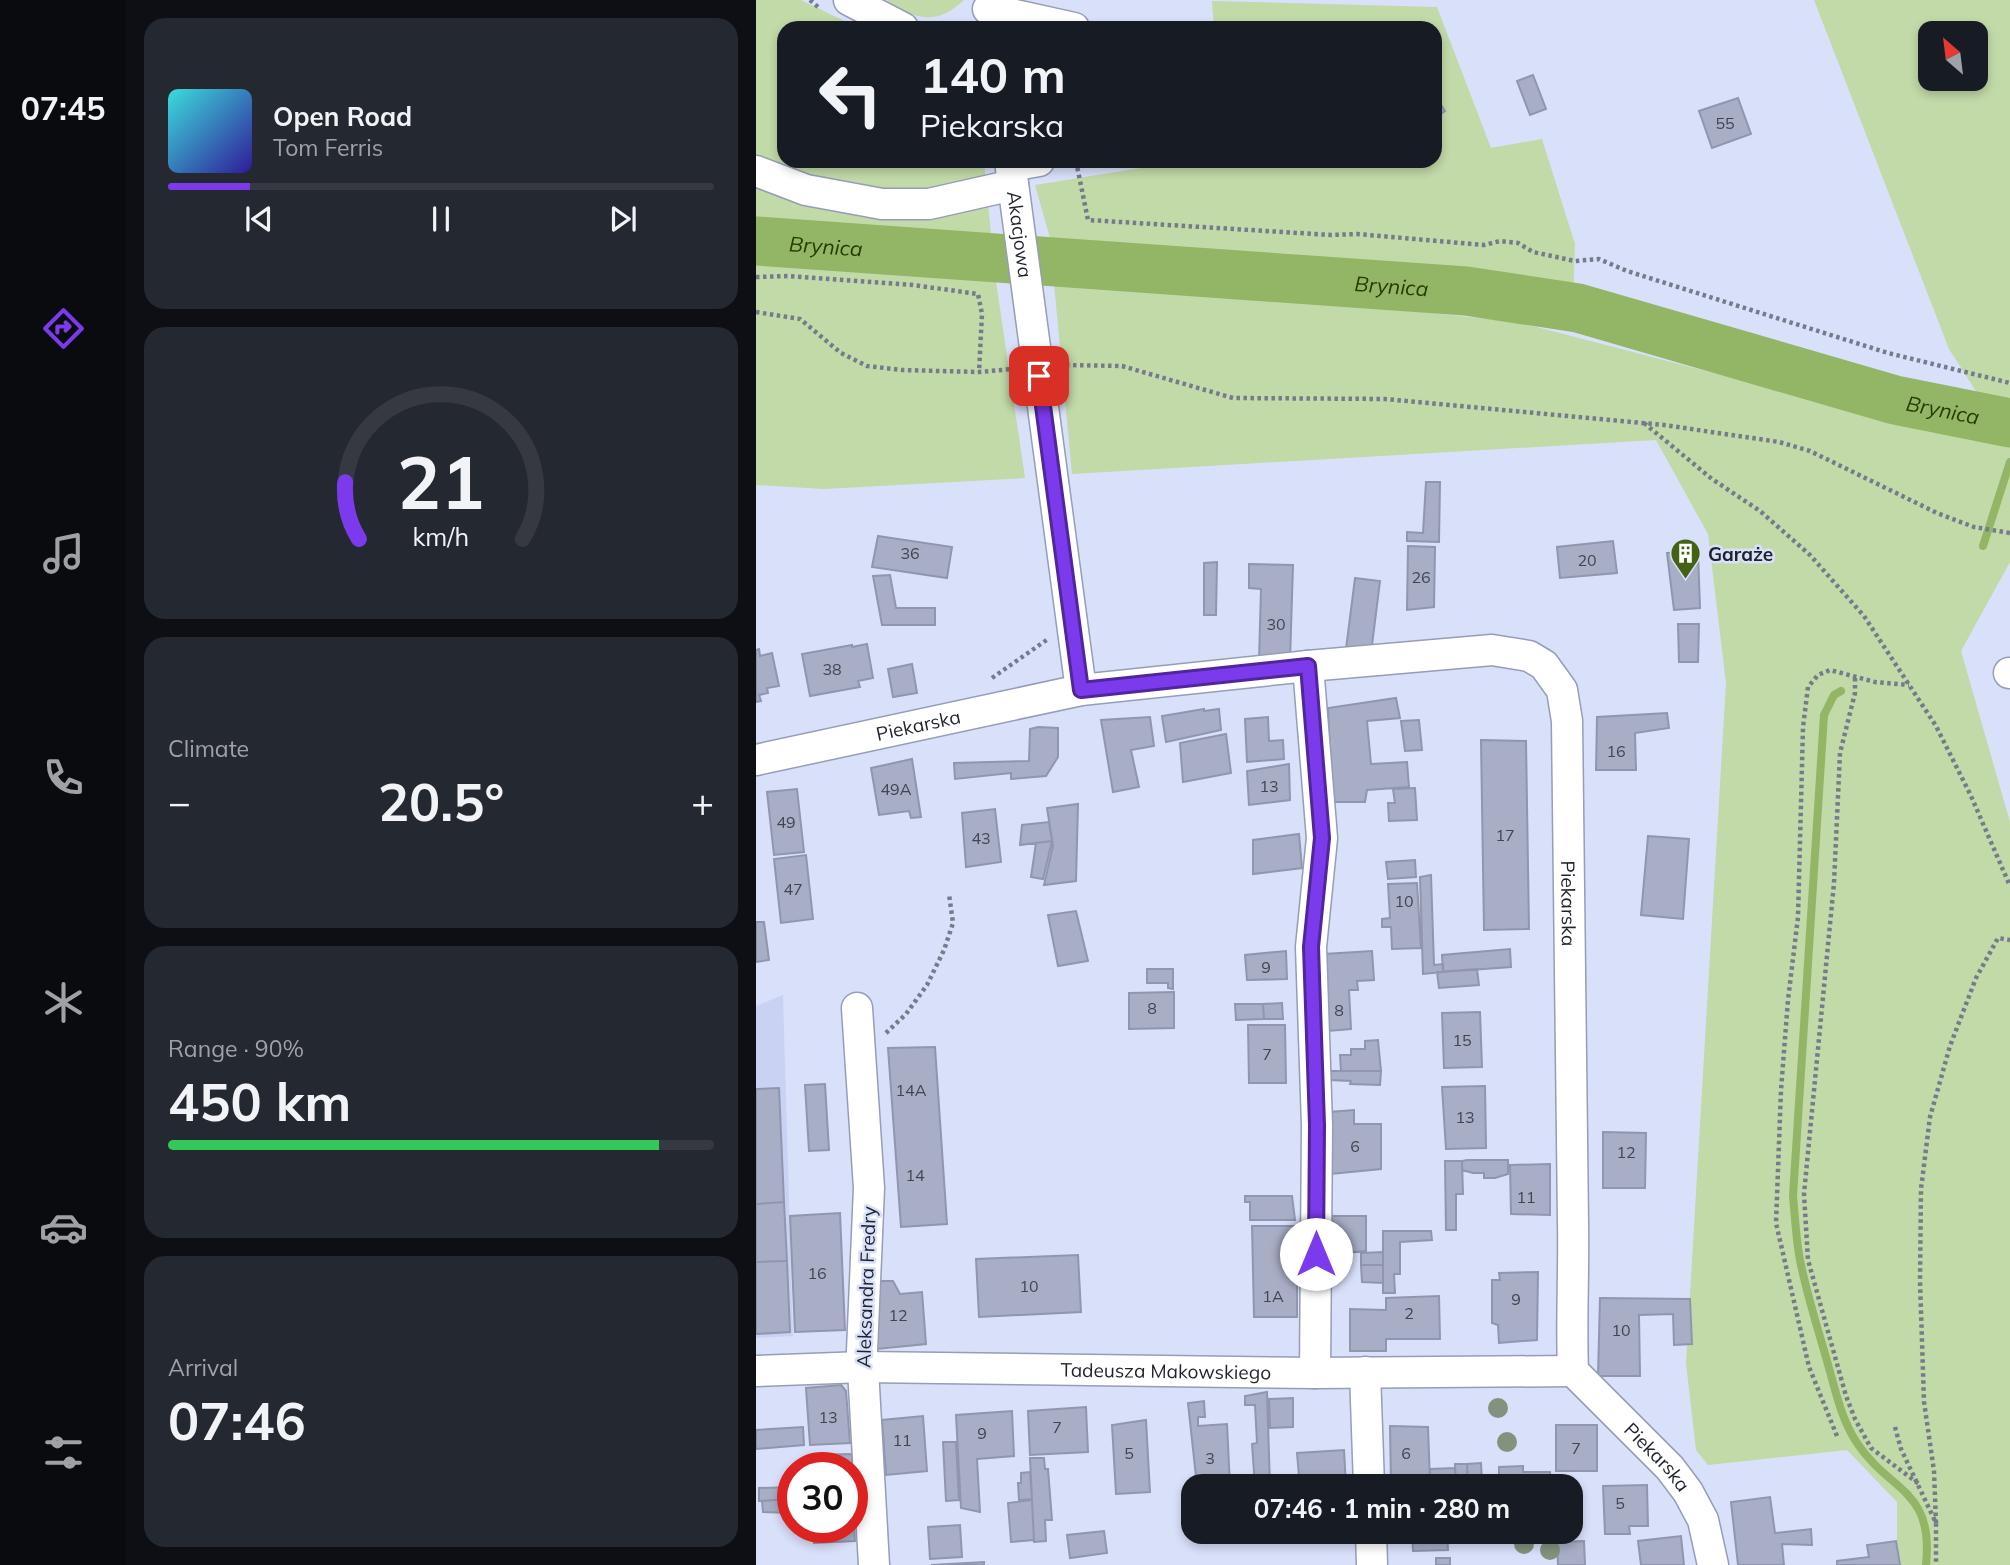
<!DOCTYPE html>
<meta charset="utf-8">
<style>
:root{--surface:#171b24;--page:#242831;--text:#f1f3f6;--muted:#9ea1a6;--line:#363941;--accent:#7c3aed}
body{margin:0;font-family:Mulish,sans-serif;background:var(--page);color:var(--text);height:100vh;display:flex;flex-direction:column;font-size:26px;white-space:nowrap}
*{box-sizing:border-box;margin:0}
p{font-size:23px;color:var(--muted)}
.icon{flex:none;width:38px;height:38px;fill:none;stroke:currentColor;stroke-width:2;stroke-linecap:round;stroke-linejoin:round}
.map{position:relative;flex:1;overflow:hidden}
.drawer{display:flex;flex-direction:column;gap:18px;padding:18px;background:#0d0f14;width:630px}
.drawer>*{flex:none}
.hud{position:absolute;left:21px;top:21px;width:665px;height:147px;border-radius:21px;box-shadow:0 4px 10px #0003;background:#171b24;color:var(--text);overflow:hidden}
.needle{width:46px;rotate:332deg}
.tools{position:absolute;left:1162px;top:21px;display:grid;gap:14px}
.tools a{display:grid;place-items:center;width:70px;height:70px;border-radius:14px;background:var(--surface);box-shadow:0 4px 10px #0003;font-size:35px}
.speed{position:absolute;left:21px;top:1452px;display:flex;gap:14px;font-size:35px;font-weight:700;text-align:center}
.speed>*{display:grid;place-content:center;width:91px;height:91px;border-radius:50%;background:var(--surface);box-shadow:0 4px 10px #0003;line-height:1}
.speed .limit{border:10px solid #d22;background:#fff;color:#111}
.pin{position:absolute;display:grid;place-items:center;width:60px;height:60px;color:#fff;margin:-30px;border-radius:14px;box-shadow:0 4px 10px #0006}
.me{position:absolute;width:77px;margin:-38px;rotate:0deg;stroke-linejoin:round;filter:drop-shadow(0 0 5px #0008)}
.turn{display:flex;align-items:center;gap:24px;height:147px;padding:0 28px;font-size:32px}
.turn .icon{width:91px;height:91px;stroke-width:2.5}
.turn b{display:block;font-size:49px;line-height:60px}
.big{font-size:52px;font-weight:700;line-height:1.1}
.drawer .card{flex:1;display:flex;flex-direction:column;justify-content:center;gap:10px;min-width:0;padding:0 24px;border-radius:21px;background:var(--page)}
.drawer .dial{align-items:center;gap:0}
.dial svg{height:182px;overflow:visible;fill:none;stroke:var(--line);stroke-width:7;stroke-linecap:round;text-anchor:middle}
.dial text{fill:var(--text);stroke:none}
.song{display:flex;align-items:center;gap:21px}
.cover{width:84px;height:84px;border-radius:10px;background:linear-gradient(135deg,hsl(180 70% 55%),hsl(250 70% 35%))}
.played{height:7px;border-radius:4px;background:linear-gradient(90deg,var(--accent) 15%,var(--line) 15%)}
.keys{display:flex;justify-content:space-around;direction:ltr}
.heat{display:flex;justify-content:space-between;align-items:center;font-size:38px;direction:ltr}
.charge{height:10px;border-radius:5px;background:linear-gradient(90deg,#34c759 90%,var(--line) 0)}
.trip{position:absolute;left:425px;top:1474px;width:402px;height:70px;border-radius:21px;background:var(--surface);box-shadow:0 4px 10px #0003;font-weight:700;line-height:70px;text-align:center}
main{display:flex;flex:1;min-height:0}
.menu{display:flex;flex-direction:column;width:126px;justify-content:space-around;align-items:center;background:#090b0e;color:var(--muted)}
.menu .icon{width:49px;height:49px}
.menu .current{color:var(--accent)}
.menu b{font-size:32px;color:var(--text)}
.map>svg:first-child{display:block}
.built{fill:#c9d2f2}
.green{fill:#c2d9a8;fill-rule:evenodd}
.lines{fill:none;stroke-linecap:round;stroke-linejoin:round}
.stream{stroke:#93b566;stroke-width:8}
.river{stroke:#93b566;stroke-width:49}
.building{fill:#a7aec6;stroke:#8f96ae;stroke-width:2}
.minor-casing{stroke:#969db5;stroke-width:33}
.path{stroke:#767b8b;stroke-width:4.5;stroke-dasharray:3.5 3.5;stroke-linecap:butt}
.minor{stroke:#fff;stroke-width:30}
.tree{fill:#83927f}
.route-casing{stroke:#51269a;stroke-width:18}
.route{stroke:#7c3aed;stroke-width:12}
.labels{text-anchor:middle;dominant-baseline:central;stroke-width:5;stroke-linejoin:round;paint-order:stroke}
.number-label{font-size:16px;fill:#414552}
.street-label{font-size:19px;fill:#1f222b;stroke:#d9e0fa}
.poi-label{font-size:19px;font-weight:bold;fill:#1f222b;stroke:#d9e0fa;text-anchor:start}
.water-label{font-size:21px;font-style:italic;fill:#273c00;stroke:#d9e0fa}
</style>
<main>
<nav class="menu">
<b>07:45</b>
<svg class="icon current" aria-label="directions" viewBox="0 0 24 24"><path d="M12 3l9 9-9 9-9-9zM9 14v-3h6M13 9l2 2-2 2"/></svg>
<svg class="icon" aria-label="music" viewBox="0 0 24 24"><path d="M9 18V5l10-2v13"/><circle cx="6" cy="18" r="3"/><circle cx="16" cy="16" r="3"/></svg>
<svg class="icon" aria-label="phone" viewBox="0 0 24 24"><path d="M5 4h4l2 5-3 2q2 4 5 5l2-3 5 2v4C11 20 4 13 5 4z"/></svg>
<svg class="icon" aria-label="climate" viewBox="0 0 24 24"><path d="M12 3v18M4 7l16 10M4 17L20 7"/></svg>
<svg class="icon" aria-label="car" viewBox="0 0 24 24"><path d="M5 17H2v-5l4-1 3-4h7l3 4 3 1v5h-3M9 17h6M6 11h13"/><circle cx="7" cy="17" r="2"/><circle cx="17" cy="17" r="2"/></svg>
<svg class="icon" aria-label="filters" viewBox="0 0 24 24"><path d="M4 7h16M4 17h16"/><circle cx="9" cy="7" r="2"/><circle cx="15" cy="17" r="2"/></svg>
</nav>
<section class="drawer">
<div class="card">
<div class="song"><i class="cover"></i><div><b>Open Road</b><p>Tom Ferris</p></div></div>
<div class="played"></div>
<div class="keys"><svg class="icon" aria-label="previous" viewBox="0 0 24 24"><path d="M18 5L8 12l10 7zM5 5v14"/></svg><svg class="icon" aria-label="pause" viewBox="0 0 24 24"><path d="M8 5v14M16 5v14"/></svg><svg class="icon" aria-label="next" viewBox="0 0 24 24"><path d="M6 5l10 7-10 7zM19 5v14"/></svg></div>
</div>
<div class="card dial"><svg viewBox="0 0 100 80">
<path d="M14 69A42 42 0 1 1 86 69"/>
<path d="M14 69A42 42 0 0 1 8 44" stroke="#7c3aed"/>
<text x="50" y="56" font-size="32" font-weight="700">21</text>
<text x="50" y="72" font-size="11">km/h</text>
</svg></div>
<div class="card"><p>Climate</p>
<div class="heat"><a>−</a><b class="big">20.5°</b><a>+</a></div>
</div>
<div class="card"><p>Range · 90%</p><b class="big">450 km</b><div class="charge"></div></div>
<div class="card"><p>Arrival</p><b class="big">07:46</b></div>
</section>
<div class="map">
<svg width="1254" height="1565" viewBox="0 0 1254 1565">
<rect width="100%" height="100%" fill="#d9e0fa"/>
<!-- built -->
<path class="built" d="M27,995L37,1336L0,1338V1006Z"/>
<!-- green -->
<path class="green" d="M0,0H45L103,28H28V161H228L236,245L0,231Z
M122,0H208C176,30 157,15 122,0Z
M1058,0H1254V401L1223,396L1193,349ZM1174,33H1220V79H1174Z
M456,1L681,7L735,148L786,139L819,244L817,299L733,284L296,245L279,185L428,161H679V28H458Z
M0,252L238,268L269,478L68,489L0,485Z
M297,273L761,322L1150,423L1254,445V562L1205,651L1254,822V1565H1141V1502L1091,1450L952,1465L940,1450L930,1363L970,683L952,534L900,440L316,474Z"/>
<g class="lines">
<!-- stream -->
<path class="stream" d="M1227,546L1254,462
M1085,691L1078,695L1068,715L1037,1196C1039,1217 1040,1239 1044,1260C1051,1296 1063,1332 1073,1368C1080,1393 1086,1421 1101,1443C1134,1493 1178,1488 1170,1565"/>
<!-- river -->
<path class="river" id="s1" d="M0,241L710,291L822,308L1139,400L1254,423"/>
</g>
<!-- building -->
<path class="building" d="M777,75L790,109L774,115L761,81Z
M679,96L689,111L679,118Z
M982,98L995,134L956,148L943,111Z
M670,482H684L683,542L651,541V532L667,533Z
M122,536L196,547L191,578L116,567Z
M857,541L861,573L804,578L801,547Z
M652,546L679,547L678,607L651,610Z
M942,552L944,608L918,610L911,553Z
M461,562L460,615H448V563Z
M493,564L537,565L534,661L503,660L505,589L493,588Z
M134,575L140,608H179V625H126L117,576Z
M599,578L624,581L615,653L590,649Z
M922,624H943L942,662H923Z
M111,644L117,678L102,681L104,687L54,696L46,654L96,645V647Z
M3,649L4,656L16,653L23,686L11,688L12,693L3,695L5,701L0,702V650Z
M156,664L161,693L137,697L132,669Z
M640,698L644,718L611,721L615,764L651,762L653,787L611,790L609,802H576L572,708Z
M448,709V711L463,709L465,730L410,742L406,716Z
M911,713L913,728L879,733L880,770H840L841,717Z
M394,717L398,746L375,750L383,787L357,792L345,720Z
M512,717L513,741L527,740L528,759L491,762L489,719Z
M663,720L666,750L649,751L645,721Z
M282,727L302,728V757L290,776L255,779V773L199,779L198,763L273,761L274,729Z
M470,734L475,773L427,782L424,743Z
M725,740L770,741L773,929L728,930Z
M156,759L165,817L155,818L153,811L123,815L115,768Z
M533,764L534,800L493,805L491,771Z
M659,788L661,820L633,821L632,803H639L637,789Z
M41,789L48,852L18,855L11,792Z
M322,804L320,881L288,885L297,846L291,808Z
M239,809L245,862L210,867L206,813Z
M293,822L296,841L264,845L266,825Z
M543,834L546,868L497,874V840Z
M892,836L933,839L927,919L885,915Z
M296,841L287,879L275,877L280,843Z
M50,855L57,919L25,923L18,859Z
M659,860L660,877L632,879L630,862Z
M675,875L678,965L687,964V972L667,974L664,877Z
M661,883L665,948L636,949L635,927H626V919L634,918L632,884Z
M320,911L332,961L302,966L292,915Z
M0,922H8L13,960L0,962Z
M754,949L755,967L687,972L686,955Z
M530,951L531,979L491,980L489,955Z
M616,951L618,980L601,981L602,990H593L595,1029L572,1031L568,954Z
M391,969H417V989L412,988V983H391Z
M721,969L723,985L683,988L681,972Z
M418,992V1028L373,1029V993Z
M526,1003L527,1019H508L507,1004Z
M479,1004H507L508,1019L480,1020Z
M724,1012L726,1067L688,1068L686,1013Z
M492,1025H529L530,1083H493Z
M622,1040L625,1071H585L584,1055H595V1049H609V1041Z
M179,1047L191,1224L145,1227L132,1048Z
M574,1071H625L624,1085L594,1084L595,1081L574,1080Z
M69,1084L73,1150L53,1151L49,1085Z
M729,1086L730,1148L690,1149L686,1087Z
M23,1088L28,1202L0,1204V1089Z
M598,1110V1124H625V1169L575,1174L573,1112Z
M847,1132L890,1133L889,1188H847Z
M711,1160H752V1174L739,1178H728V1173H717L706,1170V1161Z
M689,1161H706L707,1194H700V1230H690Z
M794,1164V1215L755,1214L754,1165Z
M489,1196H536L539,1220H494V1202H489Z
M28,1202L31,1261L0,1262V1204Z
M84,1213L89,1330L39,1332L34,1216Z
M576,1216H610V1251L577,1254Z
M496,1226H541V1317H498Z
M627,1231H675L676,1240L644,1242V1274H638L639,1293H627Z
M627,1252V1265H605V1253Z
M322,1255L325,1312L223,1317L220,1259Z
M31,1261L34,1332L0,1334V1262Z
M605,1265H627V1283L606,1282Z
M782,1272L781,1340L743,1343L742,1325L736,1323V1280H744L743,1273Z
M124,1281H137L144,1294L166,1292L170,1344L121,1349L117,1289L124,1288Z
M683,1296L684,1339H630V1351H594V1309L630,1310V1298Z
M844,1298L934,1299L936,1344L918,1345L917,1314L883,1315L884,1376H842Z
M85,1385L90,1391L94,1443L54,1445L50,1388Z
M511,1392L514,1486H499L496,1444L501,1443L499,1405H489V1396Z
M537,1398V1427L514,1428L513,1399Z
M448,1401L449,1417H442V1426L471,1424L474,1486H441L432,1403Z
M330,1407L332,1452L274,1455L272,1411Z
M256,1411L258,1456L221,1459L224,1512L205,1508L200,1415Z
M167,1416L171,1471L130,1475L126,1420Z
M390,1420L394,1492L360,1494L356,1425Z
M800,1425H841V1471H800Z
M634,1426L672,1427L674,1482L635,1484Z
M47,1427L48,1445L0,1449V1430Z
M187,1442H200L203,1500L190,1501Z
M588,1450L590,1486H555L553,1475L543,1476L541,1453Z
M96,1454L97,1496L96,1468H55V1455Z
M274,1458H288L289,1469H292L296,1520H289L290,1541L278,1542Z
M725,1463L726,1483L712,1484L711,1464Z
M699,1464H711L712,1486H700Z
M767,1466V1472H794L795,1486H743V1467Z
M699,1468L700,1486H671L670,1482H674V1469Z
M274,1472L276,1499L263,1500L262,1483H265V1473Z
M891,1485L892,1526H873L874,1534H849L847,1486Z
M37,1487V1499L3,1501V1488Z
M96,1496L99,1541L58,1543L57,1528H96Z
M1014,1497L1019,1533L1055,1529L1056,1545L1026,1544L1028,1565H982L975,1502Z
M33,1499L35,1513L7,1512L6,1501Z
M276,1500L278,1540L255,1542L252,1503Z
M204,1525L206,1557L174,1559L172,1527Z
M348,1531L351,1553L314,1558L311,1535Z
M547,1531H598V1542L556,1543V1535H547Z
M656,1531H691L692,1550L657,1551Z
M925,1536L928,1565H885L882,1541Z
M828,1541L829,1565H802L801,1542Z
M1140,1541L1144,1565H1081V1561L1113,1557L1111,1545Z
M680,1558H694V1565H680Z
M228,1562V1565H175Z"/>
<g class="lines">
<defs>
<g id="minor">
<path d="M93,0L147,28"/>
<path d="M232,9L318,28"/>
<path id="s2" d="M254,161L325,690"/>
<path d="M255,166L283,161"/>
<path d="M0,171L50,190L126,204H173L257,185"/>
<path d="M552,666L566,838L555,947L561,1125L559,1373"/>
<path d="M1253,673H1254"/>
<path id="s3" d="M0,760L325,690L552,666L736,650L773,656L788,665L806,690L811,721C812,888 814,1055 817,1222C818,1272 815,1321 817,1371L914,1468L932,1492L947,1520L957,1565"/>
<path d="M101,1008L113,1188L106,1351L118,1565"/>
<path id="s4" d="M0,1371L107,1367L559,1373L817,1371"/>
<path d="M609,1372L613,1486"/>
<path d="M615,1531L616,1565"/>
</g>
</defs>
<!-- minor casing -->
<use href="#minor" class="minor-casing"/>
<!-- path -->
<path class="path" d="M54,0L62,7
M320,161L332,220L575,235L601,234L728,245L744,241L762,243L777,252L819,261L843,259L871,271L1132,353L1254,383
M0,277L33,276L157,285L222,294L226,314L223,372
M0,312L44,319L85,353L111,366L146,370L223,372L256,369
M310,365L366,366L477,398L629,399L908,425L1023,442L1054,451L1181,513L1218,527L1254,533
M888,423L956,479L1004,511L1054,555L1108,616L1180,726L1215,796L1254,886
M236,678L292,639
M1099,678V693L1084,753L1078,883L1048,1194L1052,1260L1090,1396L1099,1419L1115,1448L1163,1484
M130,1033L150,1014L171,985L188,950L197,923L193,894
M1139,1427L1145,1449L1180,1523V1565
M1081,1436L1053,1367L1020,1223L1025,1090L1032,1000L1042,917L1047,727L1052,687L1062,675L1074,670L1119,682L1153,685
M1180,1523L1178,1471L1168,1402L1164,1281L1165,1189L1174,1117L1194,1046L1220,978L1242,938L1254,940"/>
<!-- minor -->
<use href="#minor" class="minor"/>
</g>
<!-- trees -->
<g class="tree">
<circle cx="742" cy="1408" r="10"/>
<circle cx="751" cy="1442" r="10"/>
<circle cx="768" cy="1544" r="10"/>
<circle cx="794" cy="1550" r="10"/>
</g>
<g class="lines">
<defs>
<path id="route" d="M283,376L325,690L552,666L566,838L555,947L561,1125L560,1254"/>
</defs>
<!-- route casing -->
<use href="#route" class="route-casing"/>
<!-- route -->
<use href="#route" class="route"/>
</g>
<!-- icons -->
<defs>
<symbol id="building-pin" viewBox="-11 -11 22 30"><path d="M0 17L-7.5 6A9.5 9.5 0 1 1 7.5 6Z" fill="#456113" stroke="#d9e0fa"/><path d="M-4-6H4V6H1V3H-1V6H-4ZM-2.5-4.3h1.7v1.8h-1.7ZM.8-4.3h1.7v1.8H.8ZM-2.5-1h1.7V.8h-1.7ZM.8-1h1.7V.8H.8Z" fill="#fff"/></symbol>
</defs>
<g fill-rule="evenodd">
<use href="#building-pin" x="912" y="536" width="35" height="47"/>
</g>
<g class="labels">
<!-- number labels -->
<g class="number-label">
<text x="969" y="123">55</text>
<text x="154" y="553">36</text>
<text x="831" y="560">20</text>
<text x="665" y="577">26</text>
<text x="520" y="624">30</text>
<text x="76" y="669">38</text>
<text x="860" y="751">16</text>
<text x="513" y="786">13</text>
<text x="140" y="789">49A</text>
<text x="30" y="822">49</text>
<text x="749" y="835">17</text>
<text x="225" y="838">43</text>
<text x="37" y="889">47</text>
<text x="648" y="901">10</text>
<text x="510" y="967">9</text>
<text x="396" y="1008">8</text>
<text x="583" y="1010">8</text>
<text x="706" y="1040">15</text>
<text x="511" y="1054">7</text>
<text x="155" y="1090">14A</text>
<text x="709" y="1117">13</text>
<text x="599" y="1146">6</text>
<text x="870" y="1152">12</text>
<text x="159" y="1175">14</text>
<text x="770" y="1197">11</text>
<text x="61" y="1273">16</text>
<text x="273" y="1286">10</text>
<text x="517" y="1296">1A</text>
<text x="760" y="1299">9</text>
<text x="653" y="1313">2</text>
<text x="142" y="1315">12</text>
<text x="865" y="1330">10</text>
<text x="72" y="1417">13</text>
<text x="301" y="1427">7</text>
<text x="226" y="1433">9</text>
<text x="146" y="1440">11</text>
<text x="820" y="1448">7</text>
<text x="373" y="1453">5</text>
<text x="650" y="1453">6</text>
<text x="454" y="1458">3</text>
<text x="864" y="1503">5</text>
</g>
<!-- street labels -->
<g class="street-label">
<text stroke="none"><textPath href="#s2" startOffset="74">Akacjowa</textPath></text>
<text stroke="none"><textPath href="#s3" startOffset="166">Piekarska</textPath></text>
<text stroke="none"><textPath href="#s3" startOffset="1045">Piekarska</textPath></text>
<text transform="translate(110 1287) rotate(-88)">Aleksandra Fredry</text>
<text stroke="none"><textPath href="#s4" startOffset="410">Tadeusza Makowskiego</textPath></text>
<text stroke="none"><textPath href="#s3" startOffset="1633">Piekarska</textPath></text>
</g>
<!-- poi labels -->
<g class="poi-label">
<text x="952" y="554">Garaże</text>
</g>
<!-- water labels -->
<g class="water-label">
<text stroke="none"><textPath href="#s1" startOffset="70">Brynica</textPath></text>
<text stroke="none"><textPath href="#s1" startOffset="637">Brynica</textPath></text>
<text stroke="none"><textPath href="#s1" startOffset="1204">Brynica</textPath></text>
</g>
</g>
</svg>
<div class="tools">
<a><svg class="needle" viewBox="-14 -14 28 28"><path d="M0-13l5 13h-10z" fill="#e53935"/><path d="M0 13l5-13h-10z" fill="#9ea1a6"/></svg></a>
</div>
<div class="speed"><div class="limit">30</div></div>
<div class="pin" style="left:283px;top:376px;background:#d93025"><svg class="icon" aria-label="arrive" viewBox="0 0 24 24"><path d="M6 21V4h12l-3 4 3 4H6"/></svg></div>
<svg class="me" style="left:560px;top:1254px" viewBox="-20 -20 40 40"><circle r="19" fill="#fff"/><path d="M0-13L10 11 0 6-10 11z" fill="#7c3aed"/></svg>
<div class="trip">07:46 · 1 min · 280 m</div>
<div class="hud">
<div class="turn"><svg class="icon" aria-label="left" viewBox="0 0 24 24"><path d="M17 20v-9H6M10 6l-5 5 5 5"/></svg><div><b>140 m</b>Piekarska</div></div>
</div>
</div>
</main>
